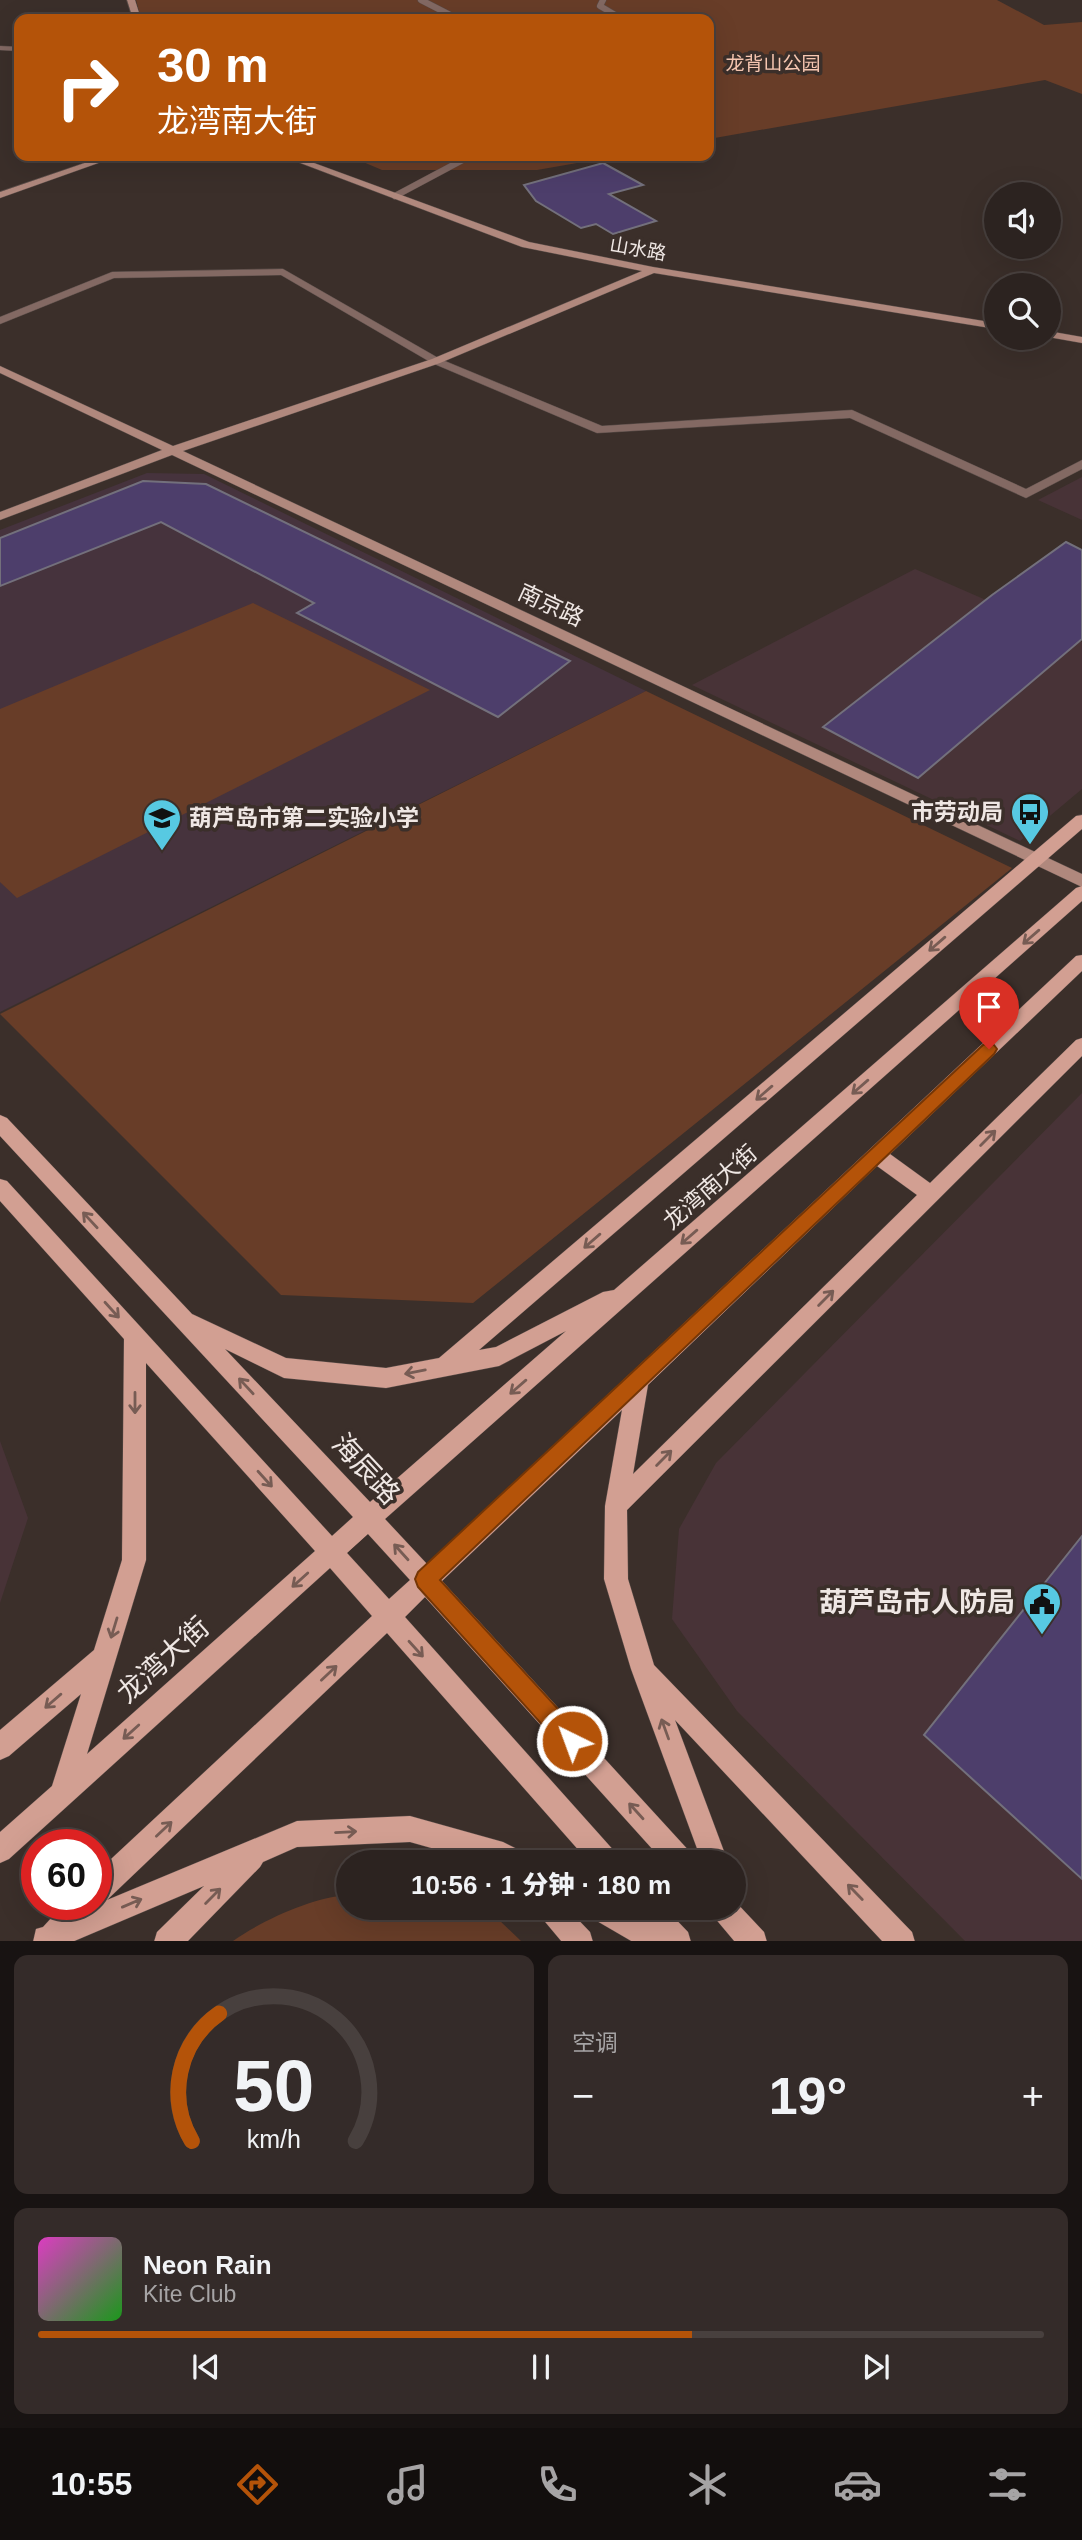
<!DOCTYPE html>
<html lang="zh">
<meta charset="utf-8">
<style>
:root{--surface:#2c2320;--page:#342b29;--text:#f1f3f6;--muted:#a6a4a5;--line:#48403e;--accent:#b45309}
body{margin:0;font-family:Arial,"Noto Sans SC",sans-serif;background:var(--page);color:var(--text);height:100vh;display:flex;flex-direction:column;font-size:26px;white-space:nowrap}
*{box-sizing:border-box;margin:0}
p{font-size:23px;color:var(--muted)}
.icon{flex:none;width:38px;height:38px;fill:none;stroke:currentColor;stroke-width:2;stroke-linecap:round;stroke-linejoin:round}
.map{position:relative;height:1941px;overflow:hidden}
.side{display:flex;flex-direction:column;gap:14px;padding:14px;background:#181312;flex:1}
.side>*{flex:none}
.banner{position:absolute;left:14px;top:14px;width:700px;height:147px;border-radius:14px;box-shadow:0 7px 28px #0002,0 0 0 2px var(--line);background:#b45309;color:#fff;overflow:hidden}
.tools{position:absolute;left:984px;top:182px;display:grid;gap:14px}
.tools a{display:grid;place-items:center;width:77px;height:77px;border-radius:50%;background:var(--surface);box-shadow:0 7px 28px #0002,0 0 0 2px var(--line);font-size:35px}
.speed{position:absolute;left:21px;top:1829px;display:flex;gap:14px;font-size:35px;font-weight:700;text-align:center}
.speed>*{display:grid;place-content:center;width:91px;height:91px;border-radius:50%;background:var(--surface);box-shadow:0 7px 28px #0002,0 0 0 2px var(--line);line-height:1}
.speed .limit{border:10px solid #d22;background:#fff;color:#111}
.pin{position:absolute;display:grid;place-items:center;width:60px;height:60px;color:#fff;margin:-72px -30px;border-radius:50% 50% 50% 0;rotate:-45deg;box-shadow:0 0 7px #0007}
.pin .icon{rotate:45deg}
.me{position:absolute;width:77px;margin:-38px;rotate:318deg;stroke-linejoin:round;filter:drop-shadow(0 0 5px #0008)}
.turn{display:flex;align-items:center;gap:24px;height:147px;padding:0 28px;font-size:32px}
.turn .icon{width:91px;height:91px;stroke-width:2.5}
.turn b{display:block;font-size:49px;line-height:60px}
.big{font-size:52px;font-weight:800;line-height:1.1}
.side .tile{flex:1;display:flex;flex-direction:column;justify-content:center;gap:10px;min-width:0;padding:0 24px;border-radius:14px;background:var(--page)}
.side .dial{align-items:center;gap:0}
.dial svg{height:182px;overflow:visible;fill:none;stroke:var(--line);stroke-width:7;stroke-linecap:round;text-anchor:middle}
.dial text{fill:var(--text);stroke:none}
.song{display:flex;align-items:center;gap:21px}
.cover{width:84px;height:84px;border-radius:10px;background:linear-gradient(135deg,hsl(310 70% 55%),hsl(120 70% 35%))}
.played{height:7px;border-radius:4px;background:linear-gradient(90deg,var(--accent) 65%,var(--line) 65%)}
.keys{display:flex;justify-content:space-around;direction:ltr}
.heat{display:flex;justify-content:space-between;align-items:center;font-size:38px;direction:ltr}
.side .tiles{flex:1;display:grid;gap:14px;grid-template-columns:1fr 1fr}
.tile:last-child{grid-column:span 2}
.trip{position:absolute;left:336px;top:1850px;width:410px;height:70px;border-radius:35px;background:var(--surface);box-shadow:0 7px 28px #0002,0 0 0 2px var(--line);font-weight:800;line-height:70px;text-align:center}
.tabs{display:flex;height:112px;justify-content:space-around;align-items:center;background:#120e0d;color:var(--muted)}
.tabs .icon{width:49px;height:49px}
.tabs .selected{color:var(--accent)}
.tabs b{font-size:32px;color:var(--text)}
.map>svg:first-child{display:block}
.commercial{fill:#483337}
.education{fill:#46333d}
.green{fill:#683d28}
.building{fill:#4d3e6b;stroke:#73707c;stroke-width:2}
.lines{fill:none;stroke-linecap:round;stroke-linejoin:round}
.lane-casing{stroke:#584c48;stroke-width:7}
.street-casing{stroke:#584c48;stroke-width:1}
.secondary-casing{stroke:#584c48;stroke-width:1}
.primary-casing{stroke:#584c48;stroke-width:1}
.lane{stroke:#836963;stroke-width:6}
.street{fill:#836963;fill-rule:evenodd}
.secondary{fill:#b0887d;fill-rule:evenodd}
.primary{fill:#d29f92;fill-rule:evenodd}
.oneway{stroke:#775c54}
.route{fill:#b45309;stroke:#753606;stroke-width:2}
.labels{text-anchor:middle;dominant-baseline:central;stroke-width:7;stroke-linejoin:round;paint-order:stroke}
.far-park-label{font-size:19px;fill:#f7c7b1;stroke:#3b2f2a}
.far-street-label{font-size:19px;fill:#efe7e4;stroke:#3b2f2a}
.street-label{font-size:23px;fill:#efe7e4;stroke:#3b2f2a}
.poi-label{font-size:23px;font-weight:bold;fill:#efe7e4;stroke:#3b2f2a;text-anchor:end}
.near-street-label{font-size:28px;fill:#efe7e4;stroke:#3b2f2a}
.near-poi-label{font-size:28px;font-weight:bold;fill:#efe7e4;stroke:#3b2f2a;text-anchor:end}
</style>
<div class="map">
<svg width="1082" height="1942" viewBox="0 0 1082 1942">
<rect width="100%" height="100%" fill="#3b2f2a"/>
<!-- commercial -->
<path class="commercial" d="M1082,477V520L1038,500Z
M915,569L1082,642V789L1020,841L692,685Z
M1082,1093V1941H965L737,1711L672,1619L679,1529L716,1463Z
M0,1441L28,1518L0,1603Z"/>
<!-- education -->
<path class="education" d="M147,473L204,474L646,691L0,1012V530Z"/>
<!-- green -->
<path class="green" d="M136,0H997L1044,25L1082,22V94L1045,80L709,139V19H141Z
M349,156H617L537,170H382Z
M253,603L430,690L17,898L0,882V709Z
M646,691L1012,868L473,1303L281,1295L0,1014Z
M348,1895V1908H463L499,1920L521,1941H233C261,1921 313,1897 348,1895Z"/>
<!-- building -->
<path class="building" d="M603,163L643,185L609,194L656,221L613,234L596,224L581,228L536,201L524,185Z
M143,481L206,484L570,661L498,717L297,613L314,603L161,522L0,586V538Z
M1066,542L1082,550V639L918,778L823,727L992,595Z
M1082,1536V1879L924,1735Z"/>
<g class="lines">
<defs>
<path id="lane" d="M421,0L458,19
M603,0L600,6L622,19
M395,196L470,156"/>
<path id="street" d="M0,46L19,47V51L0,50Z
M283,269L440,359L602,426L852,410L1026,489L1082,460V469L1026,498L850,418L597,433L432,363L281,275L114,278L0,324V317L112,272Z"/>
<path id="secondary" d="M127,0H135L141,19H133Z
M105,156H118L0,198V192Z
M282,156H295L529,242L653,267L996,323V329L654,273L440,363L183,451L1082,874V887L172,455L0,520V512L162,450L0,373V366L173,446L432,359L642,271L522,247Z
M1048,331L1082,337V343L1048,337Z"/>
<path id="primary" d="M1082,815V829L479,1350L496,1347L603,1292L614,1290L1076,888L1082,886V901L385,1519L427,1564L1076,956L1082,955V971L890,1154L930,1183L1076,1040L1082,1038V1056L627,1510L628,1579L654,1665L912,1932L915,1942H883L675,1720L728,1862H702L631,1669L604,1579L605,1506L622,1410L442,1581L691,1853L695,1862H664L425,1597L405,1617L616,1853L620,1862H589L387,1633L107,1900L297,1821L410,1816L503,1842L525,1853L529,1862H481L410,1842L297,1847L263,1862L260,1867L187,1942H154L157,1932L204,1886L72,1942H33L36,1929L43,1927L64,1904H96V1873L372,1616L330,1568L9,1859L0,1863V1832L52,1786L81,1694L9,1756L0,1760V1730L94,1650L122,1560L124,1339L0,1201V1179L7,1181L332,1536L353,1517L0,1136V1115L7,1118L192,1314L286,1358L386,1368L439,1358L1076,816ZM877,1166L917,1195L633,1474L648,1385ZM566,1331L370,1502L225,1349L284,1378L386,1388L499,1366ZM146,1363L315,1551L87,1754L146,1560ZM368,1534L410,1580L389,1599L347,1553Z
M733,1899L764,1932L767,1942H735L714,1917L710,1908H733Z
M537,1908H567L590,1932L593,1942H562L541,1917Z
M586,1908H625L636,1913L634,1908H665L688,1932L691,1942H633L590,1917Z"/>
</defs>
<!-- lane casing -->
<use href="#lane" class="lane-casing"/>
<!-- street casing -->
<use href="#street" class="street-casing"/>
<!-- secondary casing -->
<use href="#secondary" class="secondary-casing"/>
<!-- primary casing -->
<use href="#primary" class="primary-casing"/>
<!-- lane -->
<use href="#lane" class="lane"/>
<!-- street -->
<use href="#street" class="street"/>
<!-- secondary -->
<use href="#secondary" class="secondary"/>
<!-- primary -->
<use href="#primary" class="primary"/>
</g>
<!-- one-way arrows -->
<defs><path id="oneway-shaft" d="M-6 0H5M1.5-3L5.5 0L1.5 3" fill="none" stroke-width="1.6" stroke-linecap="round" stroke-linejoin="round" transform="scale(1.75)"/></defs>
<g class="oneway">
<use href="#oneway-shaft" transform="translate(1031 937) rotate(139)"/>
<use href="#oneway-shaft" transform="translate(937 944) rotate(139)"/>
<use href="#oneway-shaft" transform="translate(860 1087) rotate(139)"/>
<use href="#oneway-shaft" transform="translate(764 1093) rotate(139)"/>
<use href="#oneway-shaft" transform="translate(988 1138) rotate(-45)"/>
<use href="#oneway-shaft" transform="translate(90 1220) rotate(-133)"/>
<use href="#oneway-shaft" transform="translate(689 1237) rotate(139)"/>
<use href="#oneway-shaft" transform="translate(592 1241) rotate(139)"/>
<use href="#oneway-shaft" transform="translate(826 1298) rotate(-45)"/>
<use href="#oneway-shaft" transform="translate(112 1310) rotate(48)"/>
<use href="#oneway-shaft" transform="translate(415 1372) rotate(169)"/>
<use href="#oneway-shaft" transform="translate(246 1386) rotate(-133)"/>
<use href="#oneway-shaft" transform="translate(518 1387) rotate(139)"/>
<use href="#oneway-shaft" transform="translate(135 1403) rotate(90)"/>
<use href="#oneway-shaft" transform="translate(664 1458) rotate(-45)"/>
<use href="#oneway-shaft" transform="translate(265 1479) rotate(48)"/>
<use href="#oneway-shaft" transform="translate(401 1552) rotate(-132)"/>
<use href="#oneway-shaft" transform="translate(300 1580) rotate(138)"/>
<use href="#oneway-shaft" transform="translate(114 1628) rotate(107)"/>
<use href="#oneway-shaft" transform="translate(416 1649) rotate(48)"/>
<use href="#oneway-shaft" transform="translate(329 1673) rotate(-43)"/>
<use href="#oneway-shaft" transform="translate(53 1701) rotate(139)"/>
<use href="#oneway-shaft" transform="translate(665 1729) rotate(-110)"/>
<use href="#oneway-shaft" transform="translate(131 1732) rotate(138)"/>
<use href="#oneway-shaft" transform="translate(636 1811) rotate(-132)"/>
<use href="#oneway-shaft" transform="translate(164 1829) rotate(-43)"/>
<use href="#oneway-shaft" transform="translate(346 1832) rotate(-3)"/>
<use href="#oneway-shaft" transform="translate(855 1892) rotate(-134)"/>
<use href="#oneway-shaft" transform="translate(213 1896) rotate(-45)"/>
<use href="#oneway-shaft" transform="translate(132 1903) rotate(-23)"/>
</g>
<!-- route -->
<path class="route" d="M989,1043L994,1045L997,1049L994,1054L440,1580L580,1733L584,1741L580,1749L572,1752L564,1749L418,1587L415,1579L418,1572L983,1045Z"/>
<!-- icons -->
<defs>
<symbol id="bus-pin" viewBox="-11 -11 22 30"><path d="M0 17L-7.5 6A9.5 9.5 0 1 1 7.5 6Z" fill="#57c9e2" stroke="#3b2f2a"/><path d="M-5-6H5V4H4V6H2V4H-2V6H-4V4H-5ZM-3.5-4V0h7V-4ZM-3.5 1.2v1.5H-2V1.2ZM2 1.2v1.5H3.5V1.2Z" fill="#111"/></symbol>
<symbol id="school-pin" viewBox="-11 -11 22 30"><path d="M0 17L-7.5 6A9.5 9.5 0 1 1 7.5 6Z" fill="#57c9e2" stroke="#3b2f2a"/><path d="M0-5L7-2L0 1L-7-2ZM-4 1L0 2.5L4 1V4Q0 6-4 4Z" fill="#111"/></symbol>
<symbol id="civic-pin" viewBox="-11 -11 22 30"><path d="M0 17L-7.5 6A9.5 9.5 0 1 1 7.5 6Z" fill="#57c9e2" stroke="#3b2f2a"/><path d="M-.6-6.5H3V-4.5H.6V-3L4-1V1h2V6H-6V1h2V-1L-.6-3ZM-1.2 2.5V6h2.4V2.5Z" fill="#111"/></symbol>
</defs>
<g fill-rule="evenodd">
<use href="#bus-pin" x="1008" y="790" width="44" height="60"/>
<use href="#school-pin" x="140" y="796" width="44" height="60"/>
<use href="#civic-pin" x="1020" y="1580" width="44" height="60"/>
</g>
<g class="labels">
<!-- far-park labels -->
<g class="far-park-label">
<text x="773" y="63">龙背山公园</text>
</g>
<!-- far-street labels -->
<g class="far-street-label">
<text transform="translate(638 249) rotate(10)">山水路</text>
</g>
<!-- street labels -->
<g class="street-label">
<text transform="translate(551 605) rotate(25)">南京路</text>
<text transform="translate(710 1187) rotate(-41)">龙湾南大街</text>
</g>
<!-- poi labels -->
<g class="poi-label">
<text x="1003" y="812">市劳动局</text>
<text x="189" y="818" text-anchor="start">葫芦岛市第二实验小学</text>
</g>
<!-- near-street labels -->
<g class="near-street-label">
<text transform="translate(366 1469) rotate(47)">海辰路</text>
<text transform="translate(163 1660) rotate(-42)">龙湾大街</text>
</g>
<!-- near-poi labels -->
<g class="near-poi-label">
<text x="1015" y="1602">葫芦岛市人防局</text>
</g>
</g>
</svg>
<div class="tools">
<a><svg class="icon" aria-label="sound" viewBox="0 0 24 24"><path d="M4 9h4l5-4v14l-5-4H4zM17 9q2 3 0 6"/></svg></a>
<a><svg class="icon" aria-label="search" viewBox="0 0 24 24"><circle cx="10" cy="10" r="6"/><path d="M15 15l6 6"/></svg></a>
</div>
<div class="speed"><div class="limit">60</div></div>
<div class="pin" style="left:989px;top:1049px;background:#d93025"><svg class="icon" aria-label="arrive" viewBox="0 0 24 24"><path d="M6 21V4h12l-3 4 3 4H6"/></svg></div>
<svg class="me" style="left:572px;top:1741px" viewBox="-20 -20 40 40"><circle r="17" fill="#b45309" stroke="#fff" stroke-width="3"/><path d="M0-11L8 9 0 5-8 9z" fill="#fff"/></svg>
<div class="trip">10:56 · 1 分钟 · 180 m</div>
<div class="banner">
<div class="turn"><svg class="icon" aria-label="right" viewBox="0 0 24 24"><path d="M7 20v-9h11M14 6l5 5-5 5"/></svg><div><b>30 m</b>龙湾南大街</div></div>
</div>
</div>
<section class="side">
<div class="tiles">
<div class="tile dial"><svg viewBox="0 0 100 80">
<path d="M14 69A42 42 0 1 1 86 69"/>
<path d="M14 69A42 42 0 0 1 26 13" stroke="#b45309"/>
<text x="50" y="56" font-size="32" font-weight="700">50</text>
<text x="50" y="72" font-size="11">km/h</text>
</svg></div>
<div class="tile"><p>空调</p>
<div class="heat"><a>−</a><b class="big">19°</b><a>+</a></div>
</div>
<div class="tile">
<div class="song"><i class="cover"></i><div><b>Neon Rain</b><p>Kite Club</p></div></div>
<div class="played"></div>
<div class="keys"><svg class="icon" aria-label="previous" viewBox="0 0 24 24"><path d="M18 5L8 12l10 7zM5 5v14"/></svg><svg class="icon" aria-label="pause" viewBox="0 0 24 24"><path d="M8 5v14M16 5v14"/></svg><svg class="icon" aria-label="next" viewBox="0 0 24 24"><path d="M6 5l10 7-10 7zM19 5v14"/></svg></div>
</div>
</div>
</section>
<nav class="tabs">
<b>10:55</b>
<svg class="icon selected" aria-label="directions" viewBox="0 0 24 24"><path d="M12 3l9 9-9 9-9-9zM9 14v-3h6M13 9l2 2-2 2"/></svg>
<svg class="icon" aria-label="music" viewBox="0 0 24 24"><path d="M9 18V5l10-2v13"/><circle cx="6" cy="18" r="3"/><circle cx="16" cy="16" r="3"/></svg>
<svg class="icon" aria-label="phone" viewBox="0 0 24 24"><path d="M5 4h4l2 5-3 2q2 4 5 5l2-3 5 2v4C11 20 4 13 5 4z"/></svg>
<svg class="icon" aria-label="climate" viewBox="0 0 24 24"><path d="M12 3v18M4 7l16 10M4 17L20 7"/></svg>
<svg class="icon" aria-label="car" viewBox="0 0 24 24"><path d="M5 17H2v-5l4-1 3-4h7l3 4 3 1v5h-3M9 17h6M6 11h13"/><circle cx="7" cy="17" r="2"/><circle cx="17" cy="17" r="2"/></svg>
<svg class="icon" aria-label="filters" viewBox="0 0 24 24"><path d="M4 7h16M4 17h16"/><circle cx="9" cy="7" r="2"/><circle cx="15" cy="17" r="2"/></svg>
</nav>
